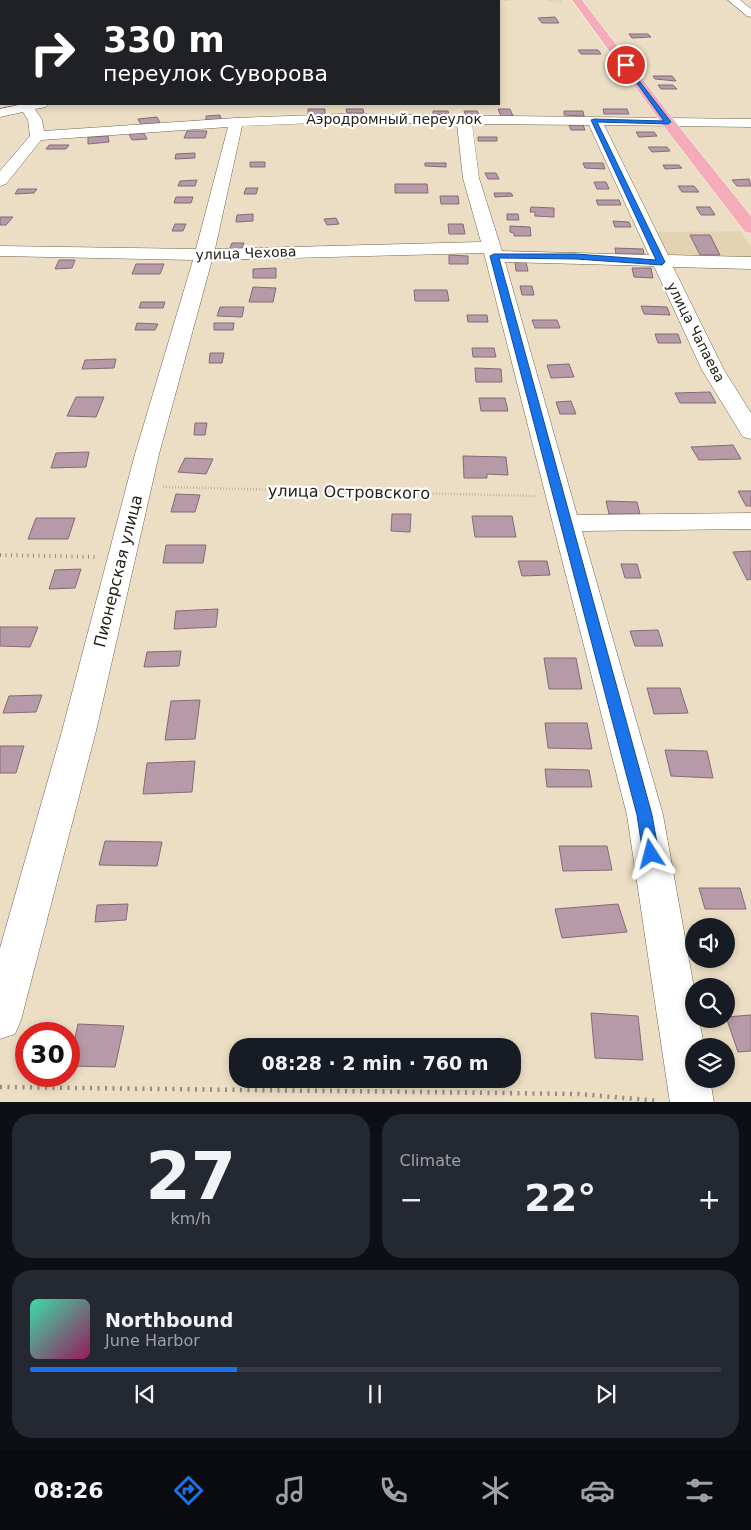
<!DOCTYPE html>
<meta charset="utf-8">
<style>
:root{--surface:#171b24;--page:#242831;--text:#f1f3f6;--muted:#9ea1a6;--line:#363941;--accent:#1a73e8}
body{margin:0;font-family:"DejaVu Sans",sans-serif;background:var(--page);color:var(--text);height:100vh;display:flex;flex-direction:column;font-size:19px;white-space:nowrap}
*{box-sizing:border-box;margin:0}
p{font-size:16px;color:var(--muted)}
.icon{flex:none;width:28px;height:28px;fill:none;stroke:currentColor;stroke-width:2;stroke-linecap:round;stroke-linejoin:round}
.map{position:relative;height:1102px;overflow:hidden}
.sheet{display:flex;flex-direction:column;gap:12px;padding:12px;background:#0d0f14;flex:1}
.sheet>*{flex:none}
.banner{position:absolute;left:0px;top:0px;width:500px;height:105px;box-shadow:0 2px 8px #0003;background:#202124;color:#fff;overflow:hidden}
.buttons{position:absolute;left:685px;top:918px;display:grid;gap:10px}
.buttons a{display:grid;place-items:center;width:50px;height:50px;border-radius:50%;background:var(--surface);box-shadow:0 2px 8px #0003;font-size:25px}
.speed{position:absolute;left:15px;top:1022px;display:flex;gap:10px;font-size:25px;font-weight:700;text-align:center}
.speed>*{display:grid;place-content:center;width:65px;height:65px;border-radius:50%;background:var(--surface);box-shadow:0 2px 8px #0003;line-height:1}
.speed .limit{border:8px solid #d22;background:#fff;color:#111}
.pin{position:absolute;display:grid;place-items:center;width:42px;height:42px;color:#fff;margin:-21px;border:2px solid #fff;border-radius:50%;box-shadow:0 1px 5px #0007}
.me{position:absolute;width:55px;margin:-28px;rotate:351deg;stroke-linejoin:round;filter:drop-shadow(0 0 4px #0008)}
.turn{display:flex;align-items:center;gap:18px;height:105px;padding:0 20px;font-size:22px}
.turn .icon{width:65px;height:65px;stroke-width:2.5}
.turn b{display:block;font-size:35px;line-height:42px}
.big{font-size:38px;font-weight:700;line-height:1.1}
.sheet .card{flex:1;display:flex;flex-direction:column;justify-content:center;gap:8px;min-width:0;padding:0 18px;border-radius:20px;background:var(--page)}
.sheet .dial{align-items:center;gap:0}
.dial b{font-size:65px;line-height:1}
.song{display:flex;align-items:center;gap:15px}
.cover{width:60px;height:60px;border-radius:8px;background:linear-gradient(135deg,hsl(160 70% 55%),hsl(330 70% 35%))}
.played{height:5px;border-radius:2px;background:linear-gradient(90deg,var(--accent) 30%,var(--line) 30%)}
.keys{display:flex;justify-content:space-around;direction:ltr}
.heat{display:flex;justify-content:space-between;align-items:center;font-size:28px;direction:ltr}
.sheet .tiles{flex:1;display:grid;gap:12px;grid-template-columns:1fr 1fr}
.card:last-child{grid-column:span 2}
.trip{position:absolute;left:229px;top:1038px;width:292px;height:50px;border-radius:20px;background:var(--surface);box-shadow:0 2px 8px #0003;font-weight:700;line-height:50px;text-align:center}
.tabs{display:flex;height:80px;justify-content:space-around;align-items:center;background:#090b0e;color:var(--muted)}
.tabs .icon{width:35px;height:35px}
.tabs .selected{color:var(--accent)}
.tabs b{font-size:22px;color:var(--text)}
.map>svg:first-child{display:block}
.built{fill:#e4d3b2}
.building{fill:#b69aa8;stroke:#846a77}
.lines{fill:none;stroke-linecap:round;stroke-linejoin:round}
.minor-casing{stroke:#70644d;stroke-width:1}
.major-casing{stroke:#fff;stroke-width:1}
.path-far3{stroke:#958c79;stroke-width:1;stroke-dasharray:0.5 2;stroke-linecap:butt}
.path-far2{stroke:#958c79;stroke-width:2.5;stroke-dasharray:0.5 2.5;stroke-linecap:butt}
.path-far1{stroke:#958c79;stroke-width:4;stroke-dasharray:1 4.5;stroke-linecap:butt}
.path{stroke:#958c79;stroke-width:4.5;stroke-dasharray:2 5.5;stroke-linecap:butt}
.minor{fill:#fff;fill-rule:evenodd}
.major{fill:#f5acb9;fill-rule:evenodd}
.route{fill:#1a73e8;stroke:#114b97}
.labels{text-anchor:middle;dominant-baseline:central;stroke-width:4.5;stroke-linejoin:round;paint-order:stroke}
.far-street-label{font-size:14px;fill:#262118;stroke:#fff}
.street-label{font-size:16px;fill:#262118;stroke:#fff}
</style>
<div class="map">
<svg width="751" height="1103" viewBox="0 0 751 1103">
<rect width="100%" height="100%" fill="#ebdec4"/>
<!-- built -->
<path class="built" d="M740,231L751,247V259L668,258L657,232Z"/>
<!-- building -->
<path class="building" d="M555,17L559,23H542L538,18Z
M629,34H648L651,37L632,38Z
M578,50H598L601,54H581Z
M653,76H672L676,81L655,79Z
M658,85H673L677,89H661Z
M308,109H325V116H308Z
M346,109H363L364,113H347Z
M498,109H510L513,116H501Z
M603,109H627L629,114H604Z
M433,111H448L449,115H433Z
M464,111H477L480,116H466Z
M564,111H583L584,116L564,115Z
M220,115L221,119L206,120V116Z
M157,117L160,123L141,125L138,119Z
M569,125H583L585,130H571Z
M187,131H207L205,138H184Z
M636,132H654L657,136L639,137Z
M144,133L147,139L132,140L129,134Z
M108,136L109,142L88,144V137Z
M478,137H497V141H478Z
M49,145H69L66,149H46Z
M648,147H667L670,151L652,152Z
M195,153V158L175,159L176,154Z
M250,162H265V167H250Z
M425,163H446V167L425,166Z
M583,163H603L605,169L585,168Z
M663,165H679L682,168L665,169Z
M485,173H496L499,179H488Z
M749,179L751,186H737L732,180Z
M197,180L195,186H178L180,181Z
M594,182H606L609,189H597Z
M395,184H427L428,193H395Z
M678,186H694L699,192H682Z
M246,188H258L256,194H244Z
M18,189H37L34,193L15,194Z
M494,193H511L513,196L495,197Z
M440,196H458L459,204H441Z
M176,197H193L191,203H174Z
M596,200H619L621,205H598Z
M531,207L554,208V217L535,216V212H530Z
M696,207H710L715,215H701Z
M253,214V221L236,222L237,215Z
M507,214H518L519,220H507Z
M0,217H13L6,225H0Z
M336,218L339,224L327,225L324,219Z
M613,221L629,222L631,227H615Z
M175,224H186L183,231H172Z
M448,224H463L465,234H449Z
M510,226L530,227L531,236H514V233L510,232Z
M690,235H710L720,255H700Z
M232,243H244L241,250H229Z
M615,248L643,249L644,254H616Z
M449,255L468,256V264H449Z
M59,260H75L72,268L55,269Z
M515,262H526L528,271H516Z
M136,264H164L160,274H132Z
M276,268V278H253V269Z
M632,268H651L653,278L634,277Z
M520,286H532L534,295H522Z
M253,287L276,288L273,302H249Z
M414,290H447L449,301H415Z
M141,302H165L163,308H139Z
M641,306L667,307L670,315L644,314Z
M220,307H244L242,317L217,316Z
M467,315H487L488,322H468Z
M532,320H557L560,328H535Z
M137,323L158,324L155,330H135Z
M214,323H234L233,330H214Z
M655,334H678L681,343H658Z
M472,348H494L496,357H473Z
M210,353H224L222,363H209Z
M116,359L114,368L82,369L85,360Z
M569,364L574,377L551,378L547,365Z
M475,368L501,369L502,382H476Z
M710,392L716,403H680L675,393Z
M76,397H104L96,417L67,416Z
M479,398H505L508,411H481Z
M571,401L576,414H560L556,402Z
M195,423H207L205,435H194Z
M733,445L741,459L699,460L691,447Z
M89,452L86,467L51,468L56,453Z
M463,456L506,457L508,475L487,474V478H464Z
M185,458L213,459L206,474L178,472Z
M738,491H751V506H746Z
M176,494L200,495L195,512H171Z
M606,501L637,502L640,514H609Z
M392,514H411L410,532L391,531Z
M472,516H512L516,537H475Z
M36,518H75L68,539H28Z
M166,545H206L203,563H163Z
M751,551V579L747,580L733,552Z
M518,561H547L550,575L522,576Z
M621,564H637L641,578H625Z
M81,569L75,588L49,589L55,570Z
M218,609L216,627L174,629L176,611Z
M0,627H38L30,647L0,646Z
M658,630L663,646H635L630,631Z
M181,651L179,666L144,667L147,652Z
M544,658H576L582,689H549Z
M647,688H680L688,713L654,714Z
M42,695L36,712L3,713L9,696Z
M200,700L195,739L165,740L171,701Z
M545,723H587L592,749L548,748Z
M0,746H24L16,773H0Z
M665,750L707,751L713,778L671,776Z
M195,761L192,792L143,794L147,763Z
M545,769L589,770L592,787H547Z
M105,841L162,842L157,866L99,865Z
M559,846H607L612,870L563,871Z
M699,888H740L746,909H705Z
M128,904L126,920L95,922L97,905Z
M618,904L627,932L562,938L555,909Z
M591,1013L638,1016L643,1060L595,1058Z
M751,1015V1051L738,1052L726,1017Z
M78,1024L124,1026L115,1067L69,1066Z"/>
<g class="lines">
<defs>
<path id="minor" d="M728,0H740L751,9V17L747,16Z
M0,21H1V27H0Z
M0,57H1V65H0Z
M0,78H1V86H0Z
M23,104H48L46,107L35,109L42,120L44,131L236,118L343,114L751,119V127L604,125L668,255L751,257V269L673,267L724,370L751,413V439L743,437L702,370L654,266L505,262L577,515L751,513V529L582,531L663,815L694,988V1019H699L704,1046H694V1079H710L714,1103H670L627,815L484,253L212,260L159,454L96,731L21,1020L15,1034L0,1039V948L62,731L135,454L193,260L0,256V246L196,249L228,127L41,140L6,184L0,186V171L30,136L28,120L23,112L0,117V109ZM343,122L457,124L463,178L481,242L215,249L242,126ZM472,124L589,125L649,255L502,251L479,178Z"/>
<path id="major" d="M572,0H582L673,119L751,216V233L745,232L663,125Z"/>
</defs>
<!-- minor casing -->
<use href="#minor" class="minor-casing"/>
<!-- major casing -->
<use href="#major" class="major-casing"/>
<!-- path-far3 -->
<path class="path-far3" d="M548,0L562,2
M461,1L466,0
M484,1L511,0"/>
<!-- path-far2 -->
<path class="path-far2" d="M163,487L536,496"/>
<!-- path-far1 -->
<path class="path-far1" d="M0,555L98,557"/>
<!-- path -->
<path class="path" d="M0,1087L579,1094L659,1101"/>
<!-- minor -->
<use href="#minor" class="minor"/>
<!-- major -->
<use href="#major" class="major"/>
</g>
<!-- route -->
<path class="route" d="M626,64L671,122L668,124L597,122L665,262L662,265L576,259L499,258L652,815L659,854L656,858L651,860L646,858L643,854L637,815L490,256L494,254H576L656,260L591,120L594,119L664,121L624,65Z"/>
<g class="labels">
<!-- far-street labels -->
<g class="far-street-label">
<text x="394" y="119">Аэродромный переулок</text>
<text transform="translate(246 253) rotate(-2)">улица Чехова</text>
<text transform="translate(696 332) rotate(63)">улица Чапаева</text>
</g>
<!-- street labels -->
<g class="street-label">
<text transform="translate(349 492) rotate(1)">улица Островского</text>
<text transform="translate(118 571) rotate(-76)">Пионерская улица</text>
</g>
</g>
</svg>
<div class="buttons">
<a><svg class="icon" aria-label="sound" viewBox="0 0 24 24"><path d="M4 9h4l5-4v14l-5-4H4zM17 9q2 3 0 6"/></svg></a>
<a><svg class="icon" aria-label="search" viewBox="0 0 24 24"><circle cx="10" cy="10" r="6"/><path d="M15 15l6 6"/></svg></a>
<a><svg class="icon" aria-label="layers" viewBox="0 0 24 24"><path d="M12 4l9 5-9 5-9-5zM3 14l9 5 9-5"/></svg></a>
</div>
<div class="speed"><div class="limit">30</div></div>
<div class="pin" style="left:626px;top:65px;background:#d93025"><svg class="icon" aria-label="arrive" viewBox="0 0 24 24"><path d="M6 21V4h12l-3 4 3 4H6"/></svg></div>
<svg class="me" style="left:651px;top:854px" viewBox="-20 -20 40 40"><path d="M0-17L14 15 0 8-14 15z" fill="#1a73e8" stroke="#fff" stroke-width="4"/></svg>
<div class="trip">08:28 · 2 min · 760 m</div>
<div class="banner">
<div class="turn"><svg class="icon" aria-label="right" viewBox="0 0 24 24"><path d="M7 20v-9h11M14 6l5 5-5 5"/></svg><div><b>330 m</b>переулок Суворова</div></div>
</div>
</div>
<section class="sheet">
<div class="tiles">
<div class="card dial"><b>27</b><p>km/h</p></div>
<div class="card"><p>Climate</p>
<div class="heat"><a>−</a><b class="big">22°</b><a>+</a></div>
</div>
<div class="card">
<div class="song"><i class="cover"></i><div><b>Northbound</b><p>June Harbor</p></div></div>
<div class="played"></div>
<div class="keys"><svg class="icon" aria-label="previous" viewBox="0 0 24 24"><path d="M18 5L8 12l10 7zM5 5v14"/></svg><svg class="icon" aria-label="pause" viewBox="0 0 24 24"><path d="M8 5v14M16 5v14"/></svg><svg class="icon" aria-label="next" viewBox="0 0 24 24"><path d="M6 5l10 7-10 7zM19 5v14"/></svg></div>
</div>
</div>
</section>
<nav class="tabs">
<b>08:26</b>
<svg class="icon selected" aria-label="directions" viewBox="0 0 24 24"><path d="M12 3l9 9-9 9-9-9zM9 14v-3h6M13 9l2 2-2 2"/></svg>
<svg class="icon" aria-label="music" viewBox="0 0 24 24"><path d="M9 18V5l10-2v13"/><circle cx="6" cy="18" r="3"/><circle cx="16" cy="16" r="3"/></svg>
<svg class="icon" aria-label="phone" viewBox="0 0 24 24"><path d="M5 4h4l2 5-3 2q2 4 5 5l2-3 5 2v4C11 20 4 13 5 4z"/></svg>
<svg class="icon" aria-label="climate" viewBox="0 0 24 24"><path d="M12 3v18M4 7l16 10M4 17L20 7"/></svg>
<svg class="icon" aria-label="car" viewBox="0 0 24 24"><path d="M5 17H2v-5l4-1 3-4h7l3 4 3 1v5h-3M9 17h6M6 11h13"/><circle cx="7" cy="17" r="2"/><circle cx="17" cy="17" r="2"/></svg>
<svg class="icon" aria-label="filters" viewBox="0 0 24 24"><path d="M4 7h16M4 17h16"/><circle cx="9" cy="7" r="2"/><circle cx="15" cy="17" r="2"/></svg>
</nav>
